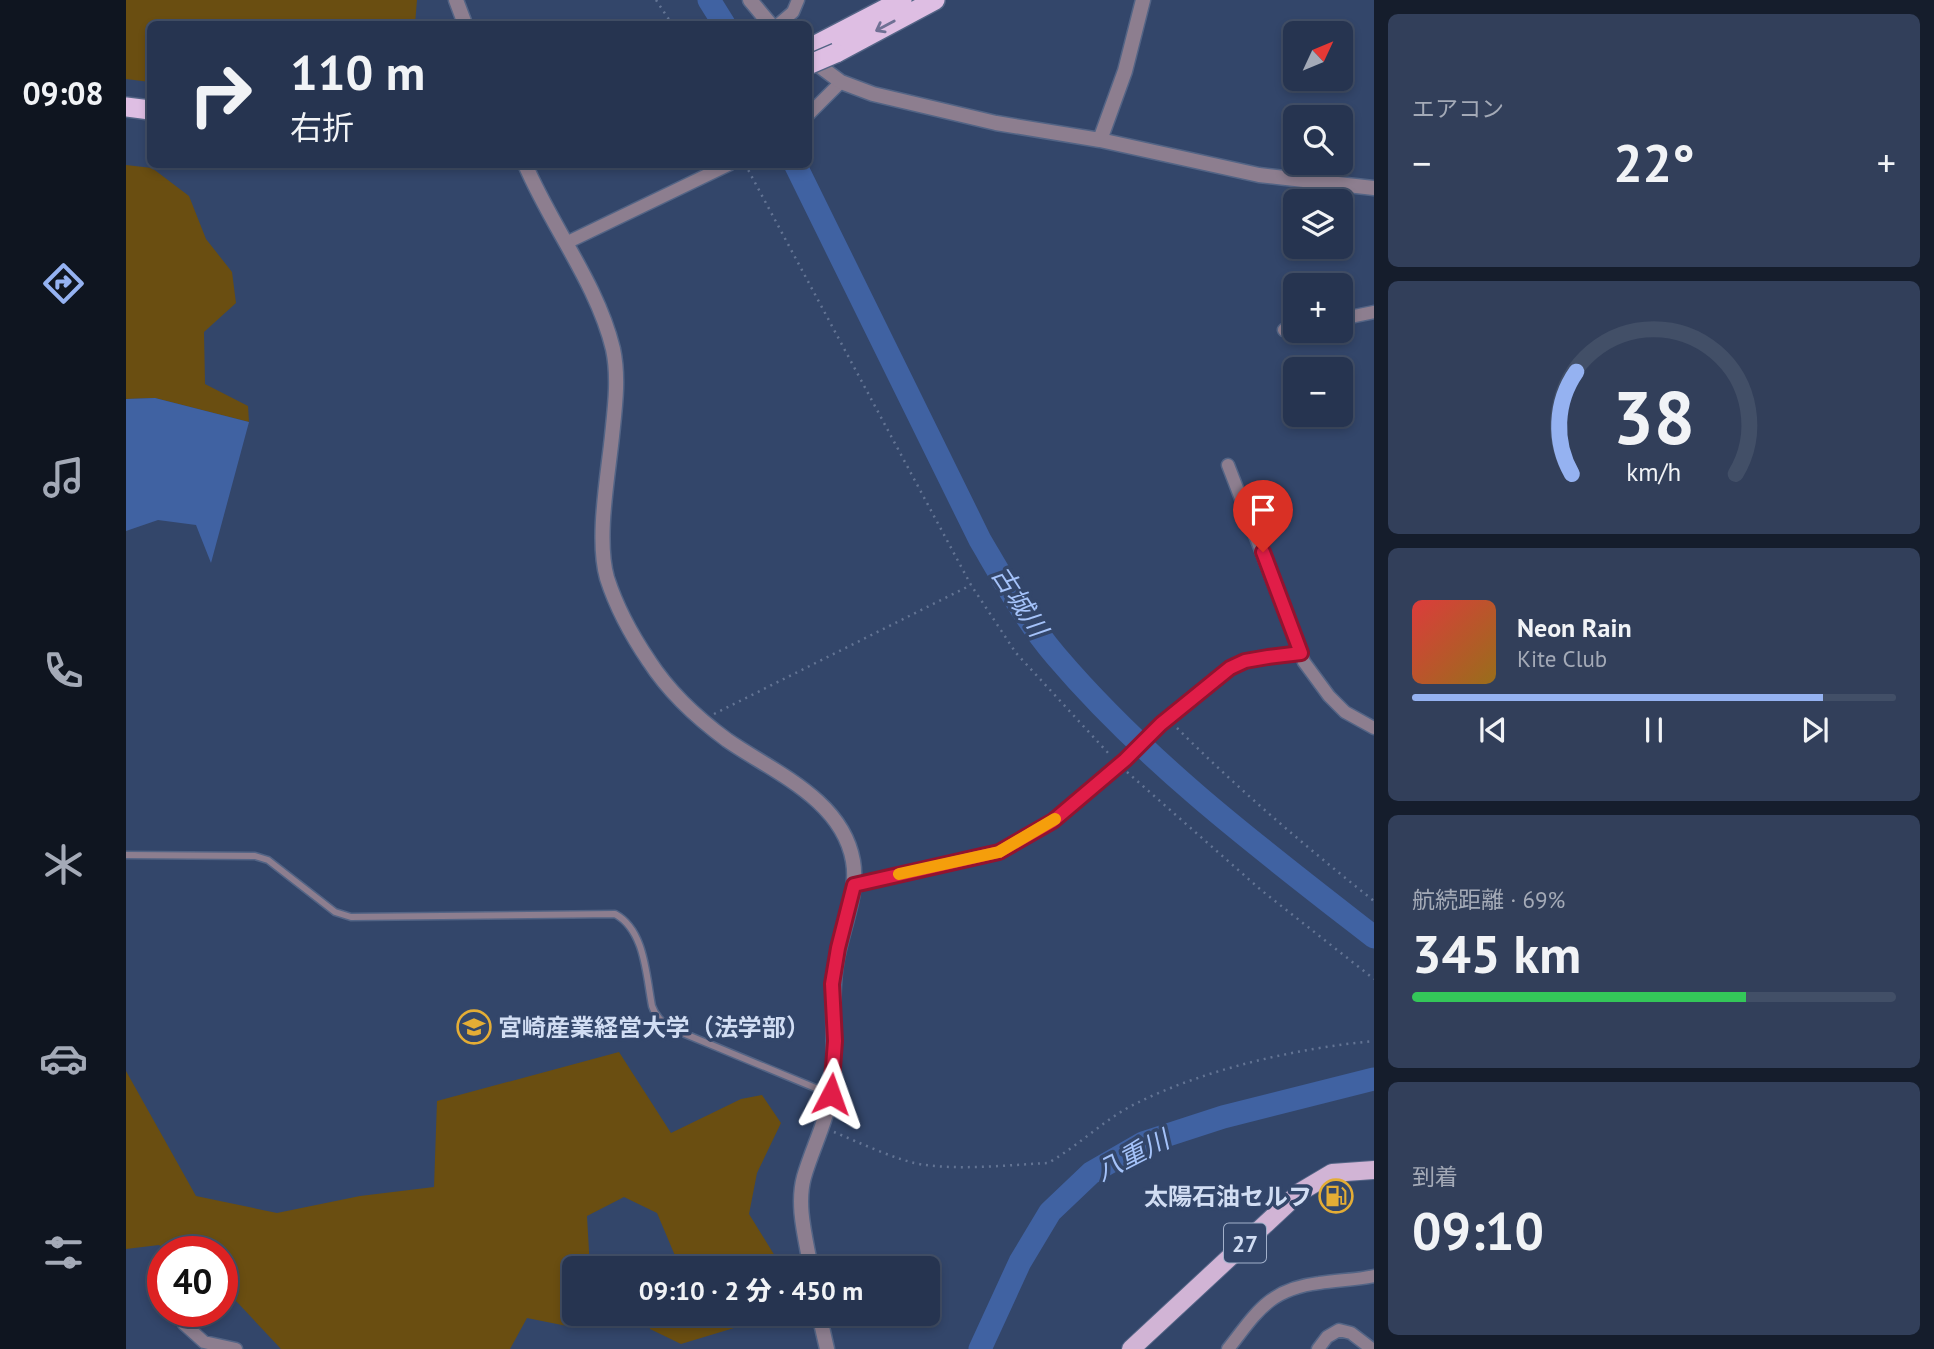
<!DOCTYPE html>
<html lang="ja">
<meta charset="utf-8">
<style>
:root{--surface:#263450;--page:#323f5a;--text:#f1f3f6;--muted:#a4aab7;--line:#424f67;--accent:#95b2f1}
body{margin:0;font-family:"PT Sans","Noto Sans JP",sans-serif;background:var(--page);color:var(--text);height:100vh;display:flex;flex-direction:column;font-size:26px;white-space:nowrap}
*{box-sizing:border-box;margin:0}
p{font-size:23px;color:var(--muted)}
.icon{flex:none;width:38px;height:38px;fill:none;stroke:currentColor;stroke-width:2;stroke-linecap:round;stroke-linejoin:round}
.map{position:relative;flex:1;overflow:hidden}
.details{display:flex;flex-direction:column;gap:14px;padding:14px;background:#151d2c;width:560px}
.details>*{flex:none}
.banner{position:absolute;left:21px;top:21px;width:665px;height:147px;border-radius:10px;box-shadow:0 4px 10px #0003,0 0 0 2px var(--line);background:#263450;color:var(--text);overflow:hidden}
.needle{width:46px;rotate:46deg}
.tools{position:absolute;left:1157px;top:21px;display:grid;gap:14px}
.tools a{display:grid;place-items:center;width:70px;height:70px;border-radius:10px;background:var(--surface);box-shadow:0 4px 10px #0003,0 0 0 2px var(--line);font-size:35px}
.speed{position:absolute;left:21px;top:1236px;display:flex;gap:14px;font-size:35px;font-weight:700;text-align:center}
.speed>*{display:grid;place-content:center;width:91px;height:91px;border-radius:50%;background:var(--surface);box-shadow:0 4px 10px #0003,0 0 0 2px var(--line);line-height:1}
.speed .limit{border:10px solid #d22;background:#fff;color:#111}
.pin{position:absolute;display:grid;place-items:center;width:60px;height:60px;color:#fff;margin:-72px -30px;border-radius:50% 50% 50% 0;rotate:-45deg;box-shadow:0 0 7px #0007}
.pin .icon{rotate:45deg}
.me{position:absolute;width:77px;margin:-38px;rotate:4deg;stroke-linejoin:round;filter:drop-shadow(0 0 5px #0008)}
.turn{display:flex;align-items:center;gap:24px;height:147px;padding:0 28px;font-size:32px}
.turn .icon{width:91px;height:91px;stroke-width:2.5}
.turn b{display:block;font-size:49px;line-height:60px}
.big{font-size:52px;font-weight:800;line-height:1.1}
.details .tile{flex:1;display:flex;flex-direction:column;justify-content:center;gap:10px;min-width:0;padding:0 24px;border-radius:10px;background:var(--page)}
.details .dial{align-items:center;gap:0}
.dial svg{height:182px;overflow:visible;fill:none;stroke:var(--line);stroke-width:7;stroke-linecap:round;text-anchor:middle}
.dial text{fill:var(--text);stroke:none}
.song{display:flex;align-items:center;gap:21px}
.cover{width:84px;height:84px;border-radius:10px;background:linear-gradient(135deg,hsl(0 70% 55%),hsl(40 70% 35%))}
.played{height:7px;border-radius:4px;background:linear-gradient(90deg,var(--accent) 85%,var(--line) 85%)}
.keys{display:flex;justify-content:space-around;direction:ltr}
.heat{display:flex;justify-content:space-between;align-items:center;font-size:38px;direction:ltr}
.charge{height:10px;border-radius:5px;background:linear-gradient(90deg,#34c759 69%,var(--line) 0)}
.trip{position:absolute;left:436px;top:1256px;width:378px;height:70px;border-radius:10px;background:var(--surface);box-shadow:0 4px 10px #0003,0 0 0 2px var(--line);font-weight:800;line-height:70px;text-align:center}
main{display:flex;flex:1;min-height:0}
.menu{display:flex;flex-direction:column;width:126px;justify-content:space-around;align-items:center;background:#0f1520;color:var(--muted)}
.menu .icon{width:49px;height:49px}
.menu .on{color:var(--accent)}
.menu b{font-size:32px;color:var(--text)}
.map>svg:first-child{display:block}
.green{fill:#6a4e11}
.water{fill:#4062a2}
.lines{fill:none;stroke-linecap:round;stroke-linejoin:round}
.river{stroke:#4062a2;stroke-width:23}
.service-casing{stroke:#536485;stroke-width:9}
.minor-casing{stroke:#536485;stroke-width:15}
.tertiary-casing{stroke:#536485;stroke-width:17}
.primary-casing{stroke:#536485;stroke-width:20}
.trunk-casing{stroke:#536485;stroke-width:22}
.path{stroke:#637494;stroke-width:2.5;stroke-dasharray:2 5;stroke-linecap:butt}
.service{stroke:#8d7e8f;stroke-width:6}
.minor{stroke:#8d7e8f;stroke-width:12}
.tertiary{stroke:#8d7e8f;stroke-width:14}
.primary{stroke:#d1b4d5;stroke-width:18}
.trunk{stroke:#debee3;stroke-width:19}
.trunk-bridge-casing{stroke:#536485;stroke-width:22;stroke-linecap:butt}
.trunk-bridge{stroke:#debee3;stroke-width:19}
.oneway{stroke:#6f7094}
.route-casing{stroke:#92132f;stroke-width:18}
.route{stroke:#e11d48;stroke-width:12}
.slow{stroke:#f59e0b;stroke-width:12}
.labels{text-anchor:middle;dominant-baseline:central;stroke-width:7;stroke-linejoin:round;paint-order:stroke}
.shield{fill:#33466a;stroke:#a2b0ca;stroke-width:2}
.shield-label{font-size:23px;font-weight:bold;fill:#d1ddf3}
.poi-label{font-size:24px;font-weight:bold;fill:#d1ddf3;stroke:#33466a;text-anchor:start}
.water-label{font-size:26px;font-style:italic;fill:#a5c3fa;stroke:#33466a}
</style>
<main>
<nav class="menu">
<b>09:08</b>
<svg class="icon on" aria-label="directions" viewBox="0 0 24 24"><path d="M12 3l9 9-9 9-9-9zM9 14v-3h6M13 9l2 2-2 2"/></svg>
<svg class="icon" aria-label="music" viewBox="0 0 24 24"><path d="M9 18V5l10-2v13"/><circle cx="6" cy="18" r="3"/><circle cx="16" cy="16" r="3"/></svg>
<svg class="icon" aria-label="phone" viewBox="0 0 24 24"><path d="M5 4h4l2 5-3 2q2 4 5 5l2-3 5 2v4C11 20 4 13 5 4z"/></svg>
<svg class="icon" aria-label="climate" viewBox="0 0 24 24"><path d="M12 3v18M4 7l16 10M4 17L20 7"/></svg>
<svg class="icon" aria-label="car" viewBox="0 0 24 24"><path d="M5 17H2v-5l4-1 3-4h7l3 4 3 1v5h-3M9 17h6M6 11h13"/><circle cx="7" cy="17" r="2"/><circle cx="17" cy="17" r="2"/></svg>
<svg class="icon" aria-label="filters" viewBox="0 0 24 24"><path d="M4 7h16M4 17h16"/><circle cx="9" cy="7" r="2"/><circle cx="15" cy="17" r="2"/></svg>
</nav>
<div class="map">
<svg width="1248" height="1349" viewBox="0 0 1248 1349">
<rect width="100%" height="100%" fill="#33466a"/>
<!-- green -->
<path class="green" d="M0,0H291L289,24H24V82L0,79Z
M0,165L26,168L63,196L80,239L106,272L110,303L78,332L79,384L122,406L123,422L29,398L0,399Z
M493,1052L545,1133L615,1099L636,1095L655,1123L631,1173L623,1214L657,1269H541L550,1258L531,1213L498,1197L461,1216L464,1269H448V1314H452L441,1326L401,1318L384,1349H155L111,1302L96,1291V1251H41L33,1245L0,1249V1071L70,1196L151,1213L234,1196L308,1187L311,1101Z
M521,1314H639L608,1328L555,1344L524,1329Z"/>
<!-- water -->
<path class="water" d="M29,398L123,422L85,563L70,525L32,520L0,531V399Z"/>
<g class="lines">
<!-- river -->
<path class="river" d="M583,0L598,24
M669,164L854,540C877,579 900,621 930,656C1022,764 1136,850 1248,937
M854,1349L894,1262L924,1212L965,1173L1017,1143L1097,1117L1248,1079"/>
<defs>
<path id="service" d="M0,855L129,856L142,860L209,912L225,917L489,914C519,930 520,975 526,1006C530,1018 537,1022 547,1029L704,1094"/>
<path id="minor" d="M653,24L667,12L672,0
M682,115L715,82
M440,243L604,164
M1214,319L1248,312
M1158,330L1169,328
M1102,465L1178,662L1203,696L1219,712L1248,728
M728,885L873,852L927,821L998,760L1035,724L1104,668L1119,661L1142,657L1175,653
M58,1324L78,1342L110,1349
M1102,1349C1131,1312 1143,1289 1193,1283C1211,1280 1230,1280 1248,1276
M1192,1349L1201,1337L1213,1330L1225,1333L1246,1349"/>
<path id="tertiary" d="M330,0L339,24
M624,0L644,24
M684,59L715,82L747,94L870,123L974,140L1133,175L1248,188
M974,140L999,71L1017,0
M399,164C425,226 471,283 487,349C493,377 489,407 486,436C482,476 470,539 481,578C490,606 506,636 523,661C543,692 571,718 601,740C647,772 716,799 727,861C733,895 715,930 710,964C703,1007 712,1051 705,1094C700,1123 686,1149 678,1177C670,1206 680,1239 685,1269
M693,1314L701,1349"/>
<path id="primary" d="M1005,1349L1174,1192L1206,1173L1248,1170"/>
<path id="trunk" d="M682,49L776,0
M710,53L809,0
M0,107L24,110"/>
</defs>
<!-- service casing -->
<use href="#service" class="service-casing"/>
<!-- minor casing -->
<use href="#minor" class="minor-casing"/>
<!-- tertiary casing -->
<use href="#tertiary" class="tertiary-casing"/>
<!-- primary casing -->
<use href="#primary" class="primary-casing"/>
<!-- trunk casing -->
<use href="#trunk" class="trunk-casing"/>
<!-- path -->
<path class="path" d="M530,0L546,24
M619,164L845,585L890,653L984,755
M588,714L845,585
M1051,728C1113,790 1179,846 1248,901
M1001,772L1135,890L1248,979
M708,1132C732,1142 774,1162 799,1165C839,1170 882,1165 922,1163C954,1145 978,1119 1011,1103C1079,1069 1172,1048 1248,1041"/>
<!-- service -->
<use href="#service" class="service"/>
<!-- minor -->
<use href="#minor" class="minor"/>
<!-- tertiary -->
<use href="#tertiary" class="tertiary"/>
<!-- primary -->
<use href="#primary" class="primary"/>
<!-- trunk -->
<use href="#trunk" class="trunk"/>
<defs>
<path id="trunk-bridge" d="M682,65L710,53"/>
</defs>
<!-- trunk-bridge casing -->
<use href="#trunk-bridge" class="trunk-bridge-casing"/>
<!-- trunk-bridge -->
<use href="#trunk-bridge" class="trunk-bridge"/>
</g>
<!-- one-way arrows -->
<defs><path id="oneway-shaft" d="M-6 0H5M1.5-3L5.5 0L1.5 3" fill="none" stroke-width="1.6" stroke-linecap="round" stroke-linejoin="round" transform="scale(1.75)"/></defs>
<use class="oneway" href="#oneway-shaft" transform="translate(759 26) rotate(152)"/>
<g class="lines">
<defs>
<path id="route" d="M705,1094L709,1041L706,984L712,948L728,885L873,852L927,821L999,760L1035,724L1104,668L1119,661L1142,657L1175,653L1137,552"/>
</defs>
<!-- route casing -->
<use href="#route" class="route-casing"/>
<!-- route -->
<use href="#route" class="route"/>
<!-- slow -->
<path class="slow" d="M773,874L873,852L929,819"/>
</g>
<!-- icons -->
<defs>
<symbol id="university-ring" viewBox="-11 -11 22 22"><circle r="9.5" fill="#33466a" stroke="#e4ad35" stroke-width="1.5"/><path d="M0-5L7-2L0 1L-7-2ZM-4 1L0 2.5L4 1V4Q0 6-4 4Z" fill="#e4ad35"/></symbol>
<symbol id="fuel-ring" viewBox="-11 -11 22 22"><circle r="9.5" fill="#33466a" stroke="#e4ad35" stroke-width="1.5"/><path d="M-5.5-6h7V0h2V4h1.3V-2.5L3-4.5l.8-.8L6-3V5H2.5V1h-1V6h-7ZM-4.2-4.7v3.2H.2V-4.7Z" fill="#e4ad35"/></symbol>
</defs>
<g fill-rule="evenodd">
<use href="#university-ring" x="329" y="1008" width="38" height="38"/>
<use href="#fuel-ring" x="1191" y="1177" width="38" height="38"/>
</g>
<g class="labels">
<!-- shield labels -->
<rect class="shield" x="1098" y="1223.5" width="42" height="39" rx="5"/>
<g class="shield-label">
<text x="1119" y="1243">27</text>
</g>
<!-- poi labels -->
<g class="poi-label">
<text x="372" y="1027">宮崎産業経営大学（法学部）</text>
<text x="1186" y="1196" text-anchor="end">太陽石油セルフ</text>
</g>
<!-- water labels -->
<g class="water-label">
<text transform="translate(894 601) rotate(57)">古城川</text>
<text transform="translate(1006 1155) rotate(-27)">八重川</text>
</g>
</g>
</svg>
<div class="tools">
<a><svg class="needle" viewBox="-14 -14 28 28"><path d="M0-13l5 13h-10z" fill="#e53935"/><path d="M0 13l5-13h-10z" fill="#a4aab7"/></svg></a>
<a><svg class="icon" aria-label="search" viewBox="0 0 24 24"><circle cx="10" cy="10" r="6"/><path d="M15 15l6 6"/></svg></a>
<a><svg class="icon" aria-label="layers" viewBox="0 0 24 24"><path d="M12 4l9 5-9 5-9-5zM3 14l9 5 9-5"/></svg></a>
<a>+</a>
<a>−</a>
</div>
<div class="speed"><div class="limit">40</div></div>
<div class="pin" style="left:1137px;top:552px;background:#d93025"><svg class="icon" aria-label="arrive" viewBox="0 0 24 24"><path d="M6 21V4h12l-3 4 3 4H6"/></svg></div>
<svg class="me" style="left:705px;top:1094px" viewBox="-20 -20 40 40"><path d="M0-17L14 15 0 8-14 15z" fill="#e11d48" stroke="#fff" stroke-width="4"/></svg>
<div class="trip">09:10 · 2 分 · 450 m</div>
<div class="banner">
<div class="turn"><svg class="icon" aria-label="right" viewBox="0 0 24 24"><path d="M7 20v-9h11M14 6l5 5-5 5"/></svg><div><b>110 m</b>右折</div></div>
</div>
</div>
<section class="details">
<div class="tile"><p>エアコン</p>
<div class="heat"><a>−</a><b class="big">22°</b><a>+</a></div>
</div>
<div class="tile dial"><svg viewBox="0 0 100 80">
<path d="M14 69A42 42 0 1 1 86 69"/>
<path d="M14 69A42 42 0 0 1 16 24" stroke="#95b2f1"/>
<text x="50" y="56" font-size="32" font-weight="700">38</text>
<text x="50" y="72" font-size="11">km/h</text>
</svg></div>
<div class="tile">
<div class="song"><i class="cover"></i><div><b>Neon Rain</b><p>Kite Club</p></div></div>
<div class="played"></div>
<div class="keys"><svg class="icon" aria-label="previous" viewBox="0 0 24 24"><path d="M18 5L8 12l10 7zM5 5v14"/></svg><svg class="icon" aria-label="pause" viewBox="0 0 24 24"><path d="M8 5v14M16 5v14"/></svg><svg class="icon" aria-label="next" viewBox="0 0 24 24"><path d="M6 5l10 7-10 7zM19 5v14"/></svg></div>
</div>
<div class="tile"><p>航続距離 · 69%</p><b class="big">345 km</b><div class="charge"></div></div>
<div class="tile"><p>到着</p><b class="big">09:10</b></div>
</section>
</main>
